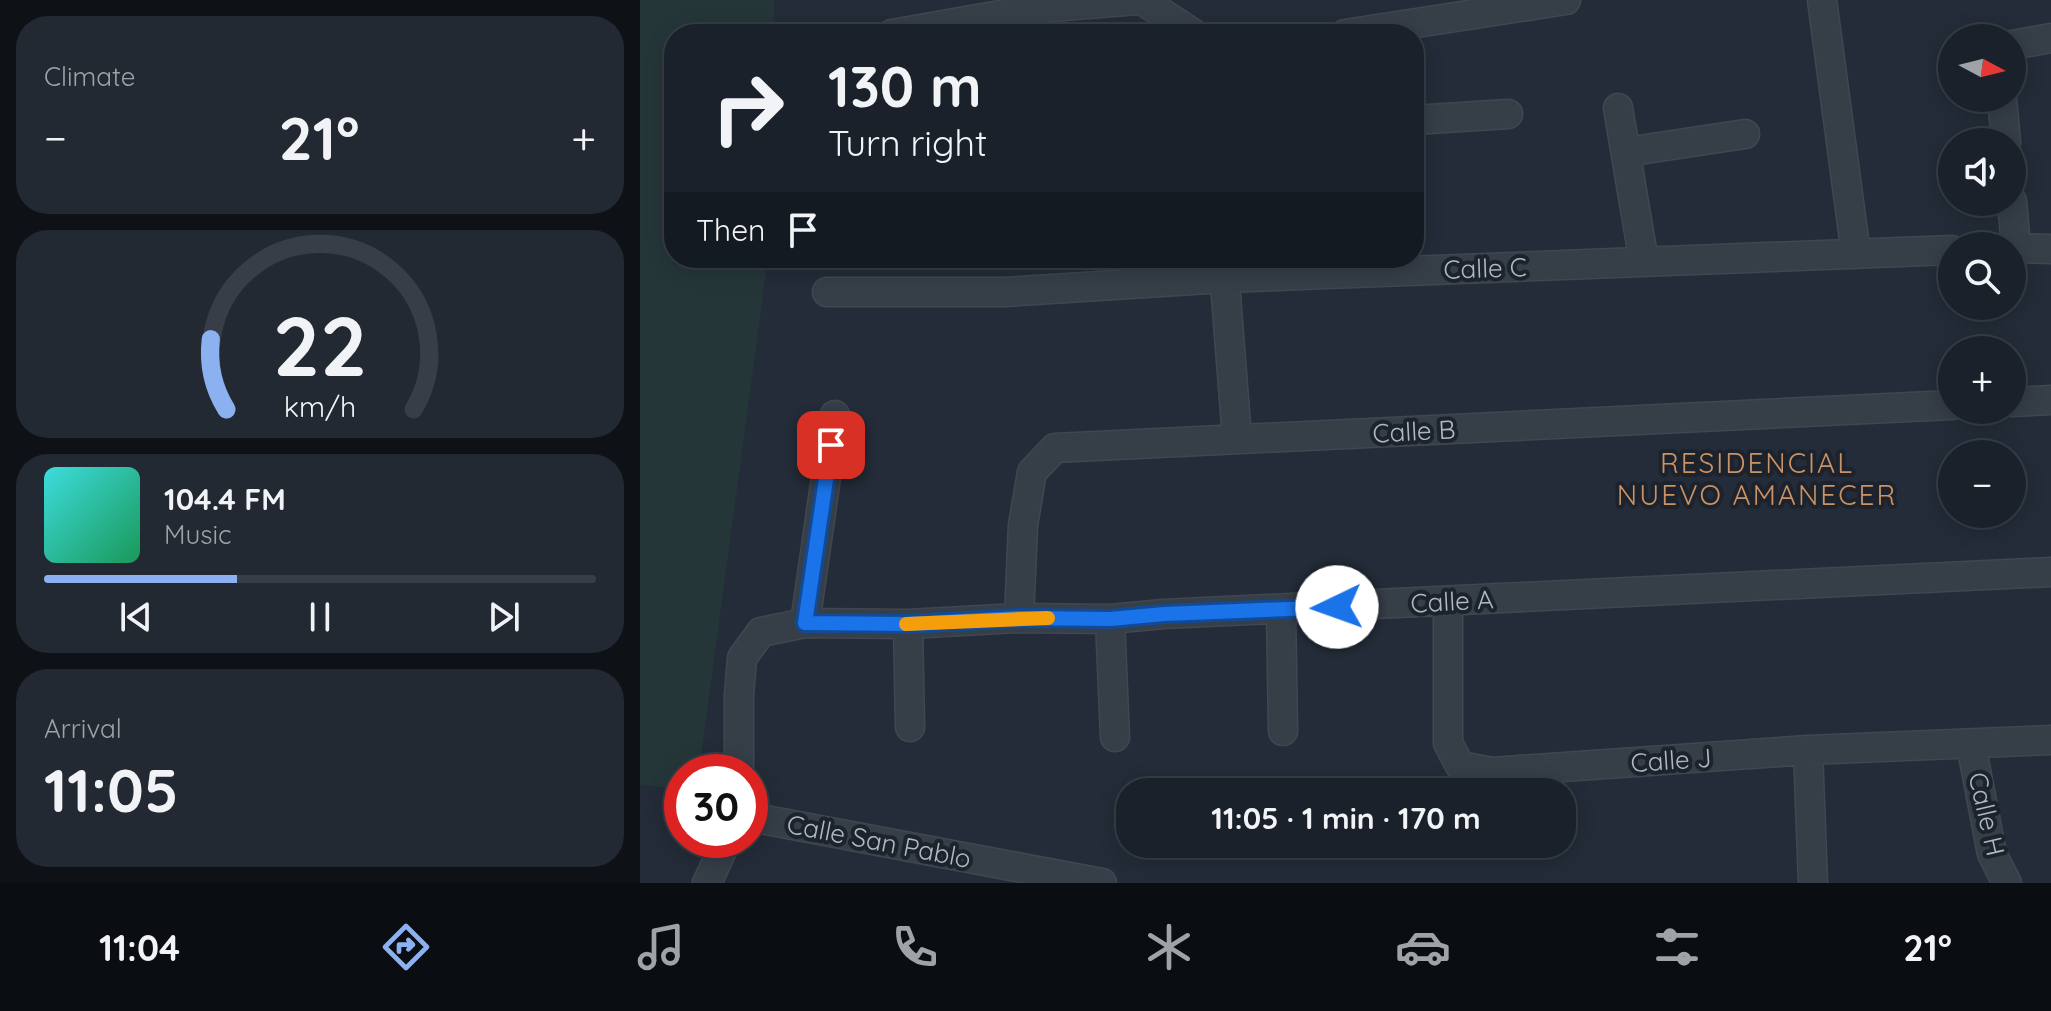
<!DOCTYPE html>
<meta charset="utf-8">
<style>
:root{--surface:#1a212a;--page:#232932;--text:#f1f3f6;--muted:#9fa3a8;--line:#383e47;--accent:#8bb1f0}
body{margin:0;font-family:Quicksand,sans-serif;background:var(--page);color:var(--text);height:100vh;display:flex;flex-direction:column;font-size:30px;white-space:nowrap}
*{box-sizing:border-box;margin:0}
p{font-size:26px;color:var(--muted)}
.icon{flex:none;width:44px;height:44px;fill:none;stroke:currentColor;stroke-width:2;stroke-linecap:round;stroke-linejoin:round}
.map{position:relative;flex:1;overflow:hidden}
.panel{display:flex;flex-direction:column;gap:16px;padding:16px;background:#0e1217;width:640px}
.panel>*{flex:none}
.guide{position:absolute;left:24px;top:24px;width:760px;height:244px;border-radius:32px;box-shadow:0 4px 20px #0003,0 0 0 2px var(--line);background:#1a212a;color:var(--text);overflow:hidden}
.needle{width:52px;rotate:97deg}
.tools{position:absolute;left:1298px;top:24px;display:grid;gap:16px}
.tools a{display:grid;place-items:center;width:88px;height:88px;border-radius:50%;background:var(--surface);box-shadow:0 4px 20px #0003,0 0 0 2px var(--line);font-size:40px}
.speed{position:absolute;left:24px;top:754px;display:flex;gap:16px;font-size:40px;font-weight:700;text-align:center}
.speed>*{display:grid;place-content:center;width:104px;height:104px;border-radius:50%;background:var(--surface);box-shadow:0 4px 20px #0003,0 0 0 2px var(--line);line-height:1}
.speed .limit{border:12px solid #d22;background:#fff;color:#111}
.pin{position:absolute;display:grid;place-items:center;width:68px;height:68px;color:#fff;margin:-34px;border-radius:16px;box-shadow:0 4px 12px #0006}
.me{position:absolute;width:88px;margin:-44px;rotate:267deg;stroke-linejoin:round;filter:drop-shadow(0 0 6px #0008)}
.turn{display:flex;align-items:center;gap:28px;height:168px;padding:0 32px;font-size:36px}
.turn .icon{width:104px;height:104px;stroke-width:2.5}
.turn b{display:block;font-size:56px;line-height:68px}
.then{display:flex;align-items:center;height:76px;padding:0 32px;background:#0003;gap:16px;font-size:30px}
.big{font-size:60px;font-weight:800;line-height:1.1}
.panel .card{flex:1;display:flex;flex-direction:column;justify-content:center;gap:12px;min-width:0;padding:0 28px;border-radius:32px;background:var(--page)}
.panel .dial{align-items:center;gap:0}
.dial svg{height:208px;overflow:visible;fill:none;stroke:var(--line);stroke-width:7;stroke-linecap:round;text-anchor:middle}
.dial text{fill:var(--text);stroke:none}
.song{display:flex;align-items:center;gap:24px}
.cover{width:96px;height:96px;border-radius:12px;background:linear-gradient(135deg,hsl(180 70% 55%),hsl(150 70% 35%))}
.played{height:8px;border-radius:4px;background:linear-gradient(90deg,var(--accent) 35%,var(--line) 35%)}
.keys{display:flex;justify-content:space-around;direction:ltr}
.heat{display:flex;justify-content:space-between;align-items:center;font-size:44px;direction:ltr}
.trip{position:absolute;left:476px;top:778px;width:460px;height:80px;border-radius:32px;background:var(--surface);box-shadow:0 4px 20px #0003,0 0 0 2px var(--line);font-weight:800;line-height:80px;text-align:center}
.tab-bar{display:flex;height:128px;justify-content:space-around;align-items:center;background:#0a0d11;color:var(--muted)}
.tab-bar .icon{width:56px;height:56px}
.tab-bar .current{color:var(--accent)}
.tab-bar b{font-size:36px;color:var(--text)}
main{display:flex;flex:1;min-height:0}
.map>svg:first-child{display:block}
.green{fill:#253639}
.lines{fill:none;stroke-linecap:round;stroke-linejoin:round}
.minor-casing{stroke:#404751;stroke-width:31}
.minor{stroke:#363e48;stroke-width:28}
.route-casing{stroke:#114b97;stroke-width:20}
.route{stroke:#1a73e8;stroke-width:14}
.slow{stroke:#f59e0b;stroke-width:14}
.labels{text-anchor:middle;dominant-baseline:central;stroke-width:8;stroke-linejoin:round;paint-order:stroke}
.street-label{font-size:26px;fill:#b1b8c4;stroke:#1c232d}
.neighbourhood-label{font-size:28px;letter-spacing:2px;fill:#cb9265;stroke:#1c232d}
</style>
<main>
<section class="panel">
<div class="card"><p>Climate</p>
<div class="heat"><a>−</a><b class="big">21°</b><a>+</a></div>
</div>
<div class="card dial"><svg viewBox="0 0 100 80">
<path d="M14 69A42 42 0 1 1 86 69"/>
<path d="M14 69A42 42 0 0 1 8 42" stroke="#8bb1f0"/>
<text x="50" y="56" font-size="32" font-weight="700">22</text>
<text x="50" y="72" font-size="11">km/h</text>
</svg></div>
<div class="card">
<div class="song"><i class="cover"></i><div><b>104.4 FM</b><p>Music</p></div></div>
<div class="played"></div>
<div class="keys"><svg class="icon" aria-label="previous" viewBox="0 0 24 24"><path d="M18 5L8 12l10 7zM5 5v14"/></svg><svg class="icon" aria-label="pause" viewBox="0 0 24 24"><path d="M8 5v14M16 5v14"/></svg><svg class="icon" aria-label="next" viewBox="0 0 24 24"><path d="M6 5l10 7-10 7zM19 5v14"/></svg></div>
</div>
<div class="card"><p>Arrival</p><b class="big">11:05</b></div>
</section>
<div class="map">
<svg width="1411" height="883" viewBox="0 0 1411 883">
<rect width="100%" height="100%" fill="#232c38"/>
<!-- green -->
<path class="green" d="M0,0H134V34H34V258H128L59,772H42V789L0,785Z"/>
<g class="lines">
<defs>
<path id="minor" d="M502,0L554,34
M1182,0L1216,254
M252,34L400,8L497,0
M705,34L926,0
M1372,45L1411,38
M1362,98L1366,142
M978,108L1004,262
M774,120L868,114
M986,152L1105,134
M1372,201L1376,247
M1372,248L1411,249
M583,258L597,438
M187,292H365L585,278L1312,250
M1372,402L1411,400
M808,601V743L820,766L852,772L1168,750L1411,740
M641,609L643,731
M379,618L383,525L392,472L415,448L1312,405
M470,619L475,737
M165,623L195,415
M268,624L270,727
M1331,744L1352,854L1367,883
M1168,750L1173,883
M99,772V695L102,658L121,632L165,623L268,624L379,618L470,619L524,614L1411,572
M110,817L462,883
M67,883L87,840"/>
</defs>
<!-- minor casing -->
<use href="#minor" class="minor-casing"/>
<!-- minor -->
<use href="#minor" class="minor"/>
</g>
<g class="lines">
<defs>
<path id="route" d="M191,445L165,623L268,624L379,618L470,619L524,614L697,607"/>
</defs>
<!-- route casing -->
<use href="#route" class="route-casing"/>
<!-- route -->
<use href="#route" class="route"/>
<!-- slow -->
<path class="slow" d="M266,624L408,618"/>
</g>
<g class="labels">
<!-- street labels -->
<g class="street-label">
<text transform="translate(845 268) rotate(-2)">Calle C</text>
<text transform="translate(774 431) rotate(-3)">Calle B</text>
<text transform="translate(812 601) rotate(-3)">Calle A</text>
<text transform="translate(1031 760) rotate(-4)">Calle J</text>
<text transform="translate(1347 814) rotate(77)">Calle H</text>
<text transform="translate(239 841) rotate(11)">Calle San Pablo</text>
</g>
<!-- neighbourhood labels -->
<g class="neighbourhood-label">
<text x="1117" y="462">RESIDENCIAL<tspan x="1117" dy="32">NUEVO AMANECER</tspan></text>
</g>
</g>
</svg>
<div class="tools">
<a><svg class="needle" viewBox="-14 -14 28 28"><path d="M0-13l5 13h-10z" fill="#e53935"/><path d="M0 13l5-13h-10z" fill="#9fa3a8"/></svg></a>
<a><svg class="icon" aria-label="sound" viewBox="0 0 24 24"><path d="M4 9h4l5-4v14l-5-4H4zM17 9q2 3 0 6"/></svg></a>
<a><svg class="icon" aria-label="search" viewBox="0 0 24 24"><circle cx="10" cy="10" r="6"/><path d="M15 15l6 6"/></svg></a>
<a>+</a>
<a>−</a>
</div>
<div class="speed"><div class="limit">30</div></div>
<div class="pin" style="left:191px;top:445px;background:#d93025"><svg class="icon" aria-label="arrive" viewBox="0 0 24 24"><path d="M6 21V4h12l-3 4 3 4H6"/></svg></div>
<svg class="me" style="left:697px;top:607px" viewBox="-20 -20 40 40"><circle r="19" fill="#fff"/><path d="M0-13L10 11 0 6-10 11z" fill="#1a73e8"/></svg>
<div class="trip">11:05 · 1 min · 170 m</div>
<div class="guide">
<div class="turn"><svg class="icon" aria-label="right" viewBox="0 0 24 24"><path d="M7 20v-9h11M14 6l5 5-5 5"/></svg><div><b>130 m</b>Turn right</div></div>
<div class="then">Then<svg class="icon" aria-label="arrive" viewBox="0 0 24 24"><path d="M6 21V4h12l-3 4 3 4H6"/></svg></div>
</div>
</div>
</main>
<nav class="tab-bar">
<b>11:04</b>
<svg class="icon current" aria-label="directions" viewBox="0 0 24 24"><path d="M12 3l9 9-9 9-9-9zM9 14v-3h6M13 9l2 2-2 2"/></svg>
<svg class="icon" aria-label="music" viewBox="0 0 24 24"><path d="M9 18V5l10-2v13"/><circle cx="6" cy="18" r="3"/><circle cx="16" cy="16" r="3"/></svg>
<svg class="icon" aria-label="phone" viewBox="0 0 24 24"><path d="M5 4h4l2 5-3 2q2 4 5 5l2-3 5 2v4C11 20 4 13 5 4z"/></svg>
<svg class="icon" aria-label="climate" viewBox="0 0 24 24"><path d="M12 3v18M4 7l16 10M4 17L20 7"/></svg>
<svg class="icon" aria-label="car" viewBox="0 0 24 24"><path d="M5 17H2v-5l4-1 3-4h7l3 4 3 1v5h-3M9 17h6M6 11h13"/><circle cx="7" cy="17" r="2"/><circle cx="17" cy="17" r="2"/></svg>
<svg class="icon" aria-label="filters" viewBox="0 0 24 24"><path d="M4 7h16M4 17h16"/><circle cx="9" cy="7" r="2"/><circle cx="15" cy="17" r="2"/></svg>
<b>21°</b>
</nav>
